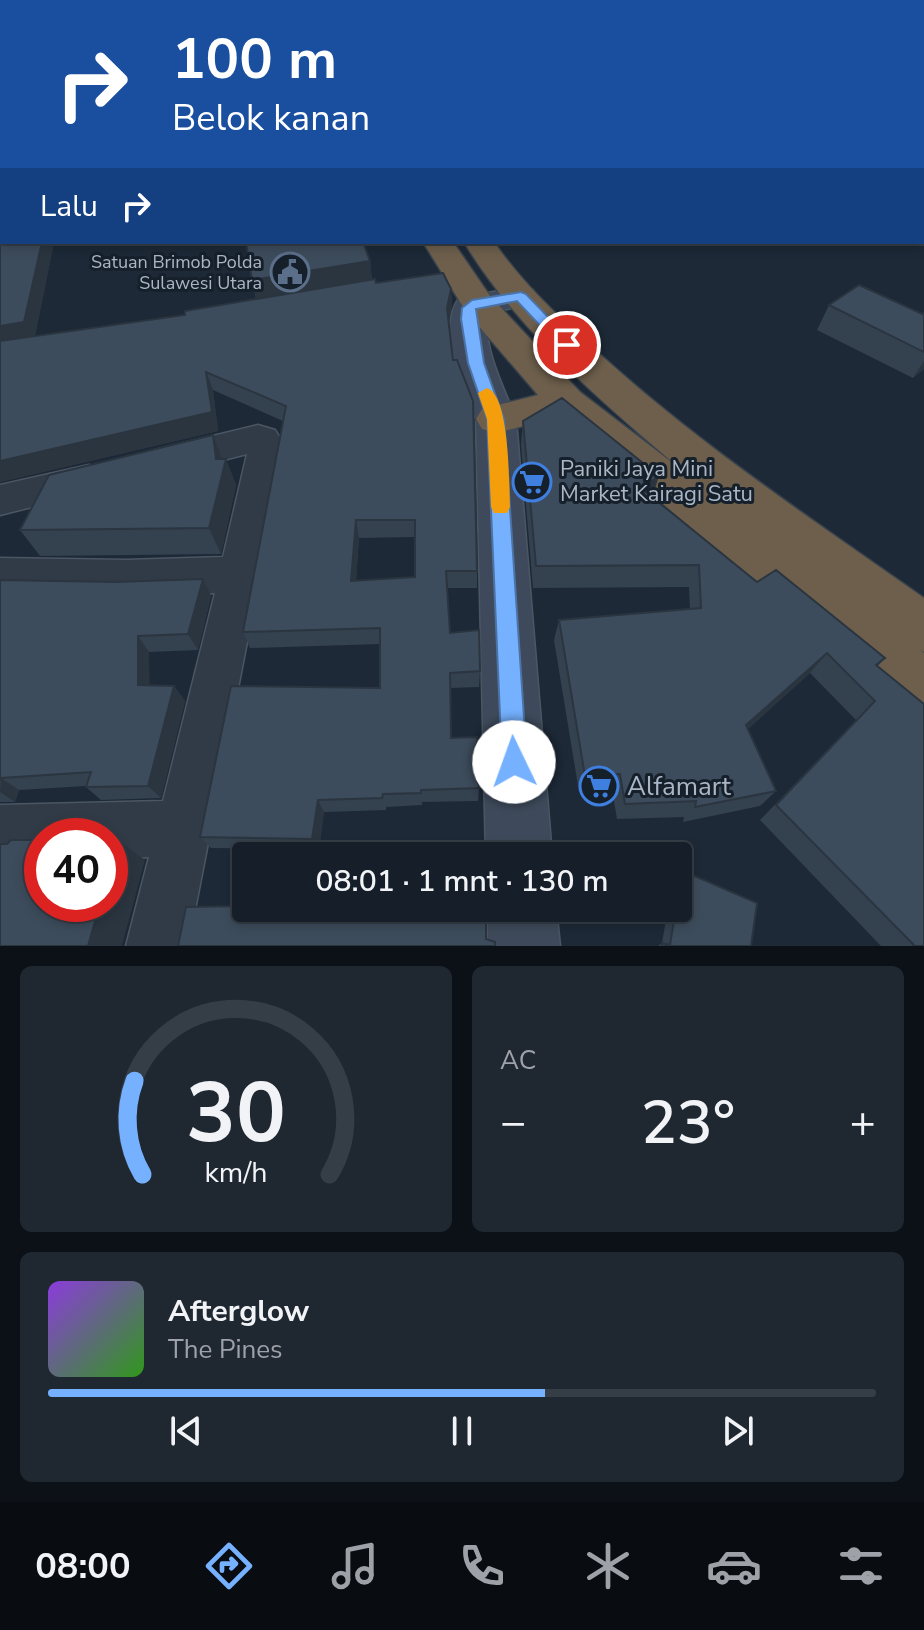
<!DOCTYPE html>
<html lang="id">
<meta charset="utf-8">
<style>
:root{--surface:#161f29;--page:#1f2731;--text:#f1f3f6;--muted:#9ea2a8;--line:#353d46;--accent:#75b1ff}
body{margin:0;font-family:"Nunito Sans",sans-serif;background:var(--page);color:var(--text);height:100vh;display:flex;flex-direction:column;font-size:30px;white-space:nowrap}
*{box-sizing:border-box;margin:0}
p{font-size:26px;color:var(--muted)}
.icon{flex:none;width:44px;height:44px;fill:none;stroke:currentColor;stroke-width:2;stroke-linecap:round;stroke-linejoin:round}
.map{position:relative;height:946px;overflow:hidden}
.details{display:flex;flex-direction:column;gap:20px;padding:20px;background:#0c1117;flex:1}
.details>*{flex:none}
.guide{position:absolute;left:0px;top:0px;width:924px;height:244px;box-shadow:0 4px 12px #0003,0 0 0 2px var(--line);background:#1a4fa0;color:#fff;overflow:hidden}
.speed{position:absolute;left:24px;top:818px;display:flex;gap:16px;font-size:40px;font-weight:700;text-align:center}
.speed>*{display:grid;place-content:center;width:104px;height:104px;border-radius:50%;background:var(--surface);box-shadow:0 4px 12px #0003,0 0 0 2px var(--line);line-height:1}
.speed .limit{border:12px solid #d22;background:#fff;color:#111}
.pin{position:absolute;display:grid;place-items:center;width:68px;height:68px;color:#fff;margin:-34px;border:4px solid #fff;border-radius:50%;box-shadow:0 2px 8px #0007}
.me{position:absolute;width:88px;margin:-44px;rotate:357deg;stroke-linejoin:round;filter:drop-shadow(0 0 6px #0008)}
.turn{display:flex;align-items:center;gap:28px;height:168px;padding:0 40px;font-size:36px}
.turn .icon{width:104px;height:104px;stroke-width:2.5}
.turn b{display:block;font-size:56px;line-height:68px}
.then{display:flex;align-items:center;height:76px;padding:0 40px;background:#0003;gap:16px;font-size:30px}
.big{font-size:60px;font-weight:600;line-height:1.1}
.details .tile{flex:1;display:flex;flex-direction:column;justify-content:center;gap:12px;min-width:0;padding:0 28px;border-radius:12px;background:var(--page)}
.details .dial{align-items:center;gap:0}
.dial svg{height:208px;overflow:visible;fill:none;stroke:var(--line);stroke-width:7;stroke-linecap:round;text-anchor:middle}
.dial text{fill:var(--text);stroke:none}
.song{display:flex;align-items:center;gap:24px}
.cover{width:96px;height:96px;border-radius:12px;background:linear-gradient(135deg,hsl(270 70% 55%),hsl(110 70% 35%))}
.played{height:8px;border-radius:4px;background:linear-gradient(90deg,var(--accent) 60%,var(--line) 60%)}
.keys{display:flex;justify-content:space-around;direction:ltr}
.heat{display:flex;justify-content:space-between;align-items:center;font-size:44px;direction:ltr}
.details .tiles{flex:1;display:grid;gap:20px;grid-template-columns:1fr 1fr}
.tile:last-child{grid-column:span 2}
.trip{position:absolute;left:232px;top:842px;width:460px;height:80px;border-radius:8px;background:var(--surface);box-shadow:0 4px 12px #0003,0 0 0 2px var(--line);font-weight:600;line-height:80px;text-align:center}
.dock{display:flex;height:128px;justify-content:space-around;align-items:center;background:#090c10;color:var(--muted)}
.dock .icon{width:56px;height:56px}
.dock .active{color:var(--accent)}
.dock b{font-size:36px;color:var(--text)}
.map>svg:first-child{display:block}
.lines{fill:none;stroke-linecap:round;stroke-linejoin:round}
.stream{fill:#2c445e;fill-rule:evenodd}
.street-casing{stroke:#4b5663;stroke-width:3}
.secondary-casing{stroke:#4b5663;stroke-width:3}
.highway-casing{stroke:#38434e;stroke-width:3}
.street{fill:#303b47;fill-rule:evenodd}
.secondary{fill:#3e4a5b;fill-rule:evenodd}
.highway{fill:#6e5f4c;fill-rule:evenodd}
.wall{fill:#34414f;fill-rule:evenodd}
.shaded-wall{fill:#2b3540}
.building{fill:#3d4c5c;stroke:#2b3540;stroke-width:2;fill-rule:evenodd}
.route{fill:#75b1ff;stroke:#4c73a6;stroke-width:2}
.slow{fill:#f59e0b}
.labels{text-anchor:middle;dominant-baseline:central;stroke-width:6;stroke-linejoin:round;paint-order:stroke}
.far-poi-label{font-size:18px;fill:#aab6c5;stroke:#16202b;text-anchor:end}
.poi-label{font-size:22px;fill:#aab6c5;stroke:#16202b;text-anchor:start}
.near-poi-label{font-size:26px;fill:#aab6c5;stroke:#16202b;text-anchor:start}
</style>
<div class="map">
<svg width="924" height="946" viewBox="0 0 924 946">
<rect width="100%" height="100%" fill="#1d2937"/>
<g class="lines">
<!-- stream -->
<path class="stream" d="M0,31H2V35H0Z"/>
<defs>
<path id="street" d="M922,79H924V91H922Z
M258,425L275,430L285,446L188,946H126L149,857L110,858V836H42V860L0,861V805L163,801L215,593L126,596L0,594V558L126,560L223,557L247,454L168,474L155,470L149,460L155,450Z
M89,465L103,469L108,479L103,489L0,515V485Z"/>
<path id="secondary" d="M521,287L533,290L538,297L533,304L487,313C483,349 503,386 516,419L552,856H486L476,419C464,386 436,331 459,298Z
M488,908H556L560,946H488Z"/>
<path id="highway" d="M370,0H386L388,2H370Z
M423,242H453L490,296L580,392L678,467C601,401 517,330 464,242H494C524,286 564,322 603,357C703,447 814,521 924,598V652L920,650L924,653V714L904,706L559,417L496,433L482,429L476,419L482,409L538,395L465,310Z"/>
</defs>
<!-- street casing -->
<use href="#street" class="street-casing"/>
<!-- secondary casing -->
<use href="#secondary" class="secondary-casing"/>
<!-- highway casing -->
<use href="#highway" class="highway-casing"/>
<!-- street -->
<use href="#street" class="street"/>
<!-- secondary -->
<use href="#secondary" class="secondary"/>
<!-- highway -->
<use href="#highway" class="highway"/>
</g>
<!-- wall -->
<path class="wall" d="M922,2L924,27V64L922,63Z
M0,70H2V242H54L35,336L185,315L256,299L252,280L370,261L372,279L376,283L451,289L452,307L448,321L477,571V588H447L450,633L480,671L479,687L451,688V738L479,788L478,801L422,802V805L386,807V810L324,812L319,849L211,848L200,837L380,688V644L250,648L243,632L283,421L213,390L218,431L0,482ZM415,537V577L356,581L359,538Z
M829,305L922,314L924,313V369L913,378L817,330Z
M523,421L652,496L757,582L885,658L878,666L924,946H881L760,820L856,720L810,673L748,729L776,791L760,806L683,822L684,817L617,819L612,790L579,792L554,640L559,620L690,609L689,587L533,588L521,445Z
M213,435L221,459H226L236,485L221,554L40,556L20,530Z
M203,579L211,596L198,650L149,652V685L174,686L185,701L161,798L101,800L86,787V786L19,790L15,802H0V580L115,582Z
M683,871L751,946H658L662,943L668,908H678V876Z"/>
<!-- shaded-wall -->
<path class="shaded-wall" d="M42,242H54L34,340L0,347V326Z
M370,261L372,283L257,302L252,280Z
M451,289L452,307L447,326V308Z
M924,361V369L913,378Z
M206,372L213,390L218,431L0,482V461Z
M213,435L223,462L226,459L236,485L221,554L209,528L216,459Z
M659,476L652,498L641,488Z
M356,520L359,538L355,598L351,581Z
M203,579L211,596L198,650L188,634Z
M138,636L149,652L150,700L138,685Z
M827,653L810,673L732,743L746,725Z
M174,686L185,701L161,798L148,786Z
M1,778L19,790L15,802L0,792Z
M318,800L324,812L319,849L312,839Z
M119,841L145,860L122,946H88L100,904H110V871Z"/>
<!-- building -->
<path class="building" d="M275,0H359L360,2H272Z
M431,0H924V50L922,49V2H431Z
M0,70H2V225L0,224Z
M2,227V242H42L24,322L0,326V232Z
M246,242H363L370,261L252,280Z
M443,273L451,289L447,308L453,360H457L473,401L477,571H446L450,633L479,630L480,671L450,673L451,738L477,737L479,788L421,790V793L383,794L382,798L318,800L312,839L200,837L231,686L380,688V628L243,632L286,406L206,372L212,412L0,461V341L185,315V311L375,279L376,283ZM356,520H415V577L351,581Z
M859,285L922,314L924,313V352L829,305Z
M562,398L659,476L641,488L757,582L776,570L885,658L876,665L924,704V946H913L914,945L776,805L875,701L827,653L746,725L776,791L695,807L696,801L625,804L620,774L585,776L559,620L701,608L699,565L536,566L523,421Z
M213,435L216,459H226L209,528L20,530L49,475Z
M203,579L188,634L138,636V685L174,686L148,786L86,787L91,772L1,778L0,779V580L115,582Z
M11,840H42V904H100L88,946H0V844H7Z
M110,841H119L110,871Z
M683,871L757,903L751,946H662V943L670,945L676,908H678V898Z
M246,906V908H486V939L495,942V946H178L186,907Z"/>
<!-- route -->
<path class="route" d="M521,292L526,294L575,345L573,349H562L517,301L476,309L484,363L504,419L527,762L523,771L514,775L505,771L502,762L487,419L468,363L461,319L462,308L472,300Z"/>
<!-- slow -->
<path class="slow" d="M487,388C510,395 509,484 510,507L507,513H494L491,507L487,419L478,393Z"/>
<!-- icons -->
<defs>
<symbol id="civic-ring" viewBox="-11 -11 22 22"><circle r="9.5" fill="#16202b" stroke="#5c6f8a" stroke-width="1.5"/><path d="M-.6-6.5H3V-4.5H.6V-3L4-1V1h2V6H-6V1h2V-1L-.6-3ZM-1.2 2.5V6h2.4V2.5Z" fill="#5c6f8a"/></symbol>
<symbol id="supermarket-ring" viewBox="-11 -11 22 22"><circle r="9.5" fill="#16202b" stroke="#3f7fe0" stroke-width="1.5"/><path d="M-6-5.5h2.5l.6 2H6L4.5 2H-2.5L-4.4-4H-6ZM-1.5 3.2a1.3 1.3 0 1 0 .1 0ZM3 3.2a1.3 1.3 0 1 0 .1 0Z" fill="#3f7fe0"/></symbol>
</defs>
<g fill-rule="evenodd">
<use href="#civic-ring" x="268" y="250" width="44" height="44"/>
<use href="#supermarket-ring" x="510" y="460" width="44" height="44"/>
<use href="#supermarket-ring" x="577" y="764" width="44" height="44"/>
</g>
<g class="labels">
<!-- far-poi labels -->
<g class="far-poi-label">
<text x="262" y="262">Satuan Brimob Polda<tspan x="262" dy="21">Sulawesi Utara</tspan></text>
</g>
<!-- poi labels -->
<g class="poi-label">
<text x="560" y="469">Paniki Jaya Mini<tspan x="560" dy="25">Market Kairagi Satu</tspan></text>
</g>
<!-- near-poi labels -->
<g class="near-poi-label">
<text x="627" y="786">Alfamart</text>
</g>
</g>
</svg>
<div class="speed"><div class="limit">40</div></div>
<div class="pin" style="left:567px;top:345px;background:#d93025"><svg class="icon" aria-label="arrive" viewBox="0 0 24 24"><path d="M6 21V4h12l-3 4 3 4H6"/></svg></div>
<svg class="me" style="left:514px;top:762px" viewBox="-20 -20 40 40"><circle r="19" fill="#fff"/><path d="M0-13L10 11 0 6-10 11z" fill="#75b1ff"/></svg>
<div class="trip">08:01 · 1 mnt · 130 m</div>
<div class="guide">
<div class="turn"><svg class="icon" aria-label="right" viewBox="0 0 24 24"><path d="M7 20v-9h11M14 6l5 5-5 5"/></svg><div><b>100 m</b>Belok kanan</div></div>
<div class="then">Lalu<svg class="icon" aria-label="right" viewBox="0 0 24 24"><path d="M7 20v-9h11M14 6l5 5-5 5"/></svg></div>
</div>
</div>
<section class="details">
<div class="tiles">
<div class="tile dial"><svg viewBox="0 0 100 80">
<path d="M14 69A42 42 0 1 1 86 69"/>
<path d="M14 69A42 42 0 0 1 11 33" stroke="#75b1ff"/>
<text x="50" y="56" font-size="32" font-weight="700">30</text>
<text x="50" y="72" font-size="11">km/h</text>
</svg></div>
<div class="tile"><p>AC</p>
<div class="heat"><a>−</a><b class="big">23°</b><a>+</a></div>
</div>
<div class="tile">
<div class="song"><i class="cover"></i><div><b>Afterglow</b><p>The Pines</p></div></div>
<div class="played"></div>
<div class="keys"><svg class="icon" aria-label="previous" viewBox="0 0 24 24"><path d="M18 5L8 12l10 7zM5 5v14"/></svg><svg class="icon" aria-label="pause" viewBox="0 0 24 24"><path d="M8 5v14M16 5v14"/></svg><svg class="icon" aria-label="next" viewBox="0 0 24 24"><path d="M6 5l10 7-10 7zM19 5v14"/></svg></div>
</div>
</div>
</section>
<nav class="dock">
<b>08:00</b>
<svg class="icon active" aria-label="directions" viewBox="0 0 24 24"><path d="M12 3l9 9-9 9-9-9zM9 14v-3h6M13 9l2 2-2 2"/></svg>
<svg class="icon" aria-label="music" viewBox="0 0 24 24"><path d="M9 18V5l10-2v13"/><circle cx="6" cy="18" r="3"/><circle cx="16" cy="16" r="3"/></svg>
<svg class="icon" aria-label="phone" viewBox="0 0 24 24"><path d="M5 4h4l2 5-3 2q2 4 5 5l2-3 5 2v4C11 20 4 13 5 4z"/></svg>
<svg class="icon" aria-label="climate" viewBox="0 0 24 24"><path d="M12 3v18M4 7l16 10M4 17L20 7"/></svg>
<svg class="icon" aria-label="car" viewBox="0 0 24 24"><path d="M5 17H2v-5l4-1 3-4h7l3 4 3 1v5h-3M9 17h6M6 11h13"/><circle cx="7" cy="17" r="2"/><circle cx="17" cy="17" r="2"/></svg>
<svg class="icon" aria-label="filters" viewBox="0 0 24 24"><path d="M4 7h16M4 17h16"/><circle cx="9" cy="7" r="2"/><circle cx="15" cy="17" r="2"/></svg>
</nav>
